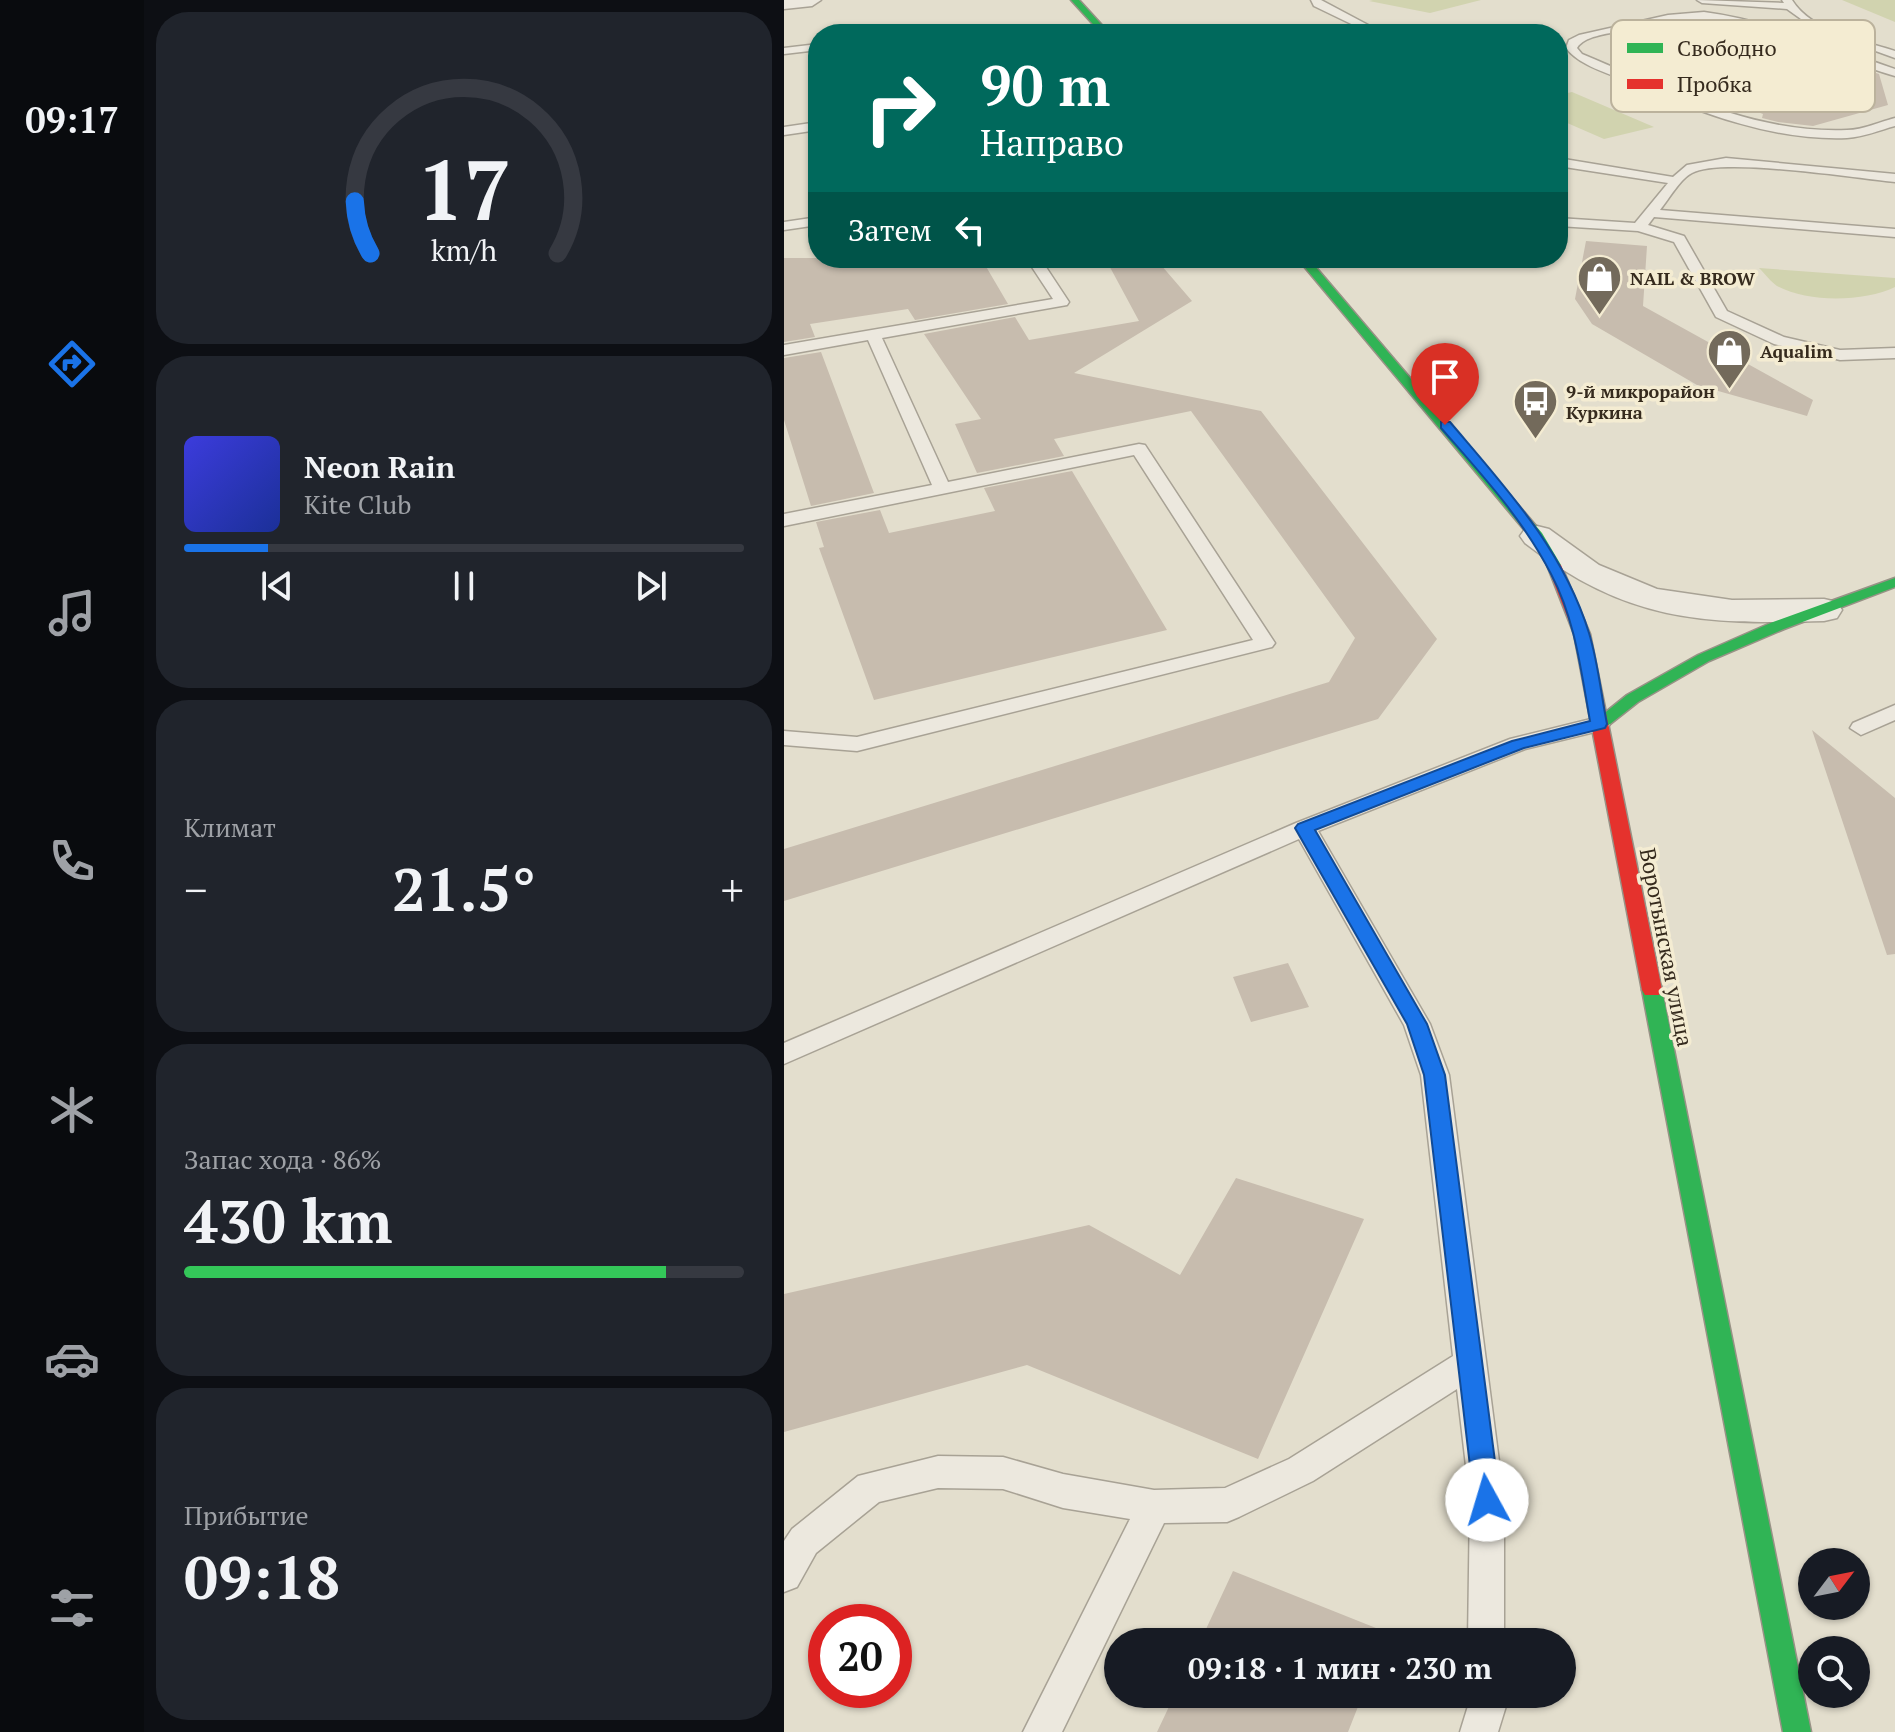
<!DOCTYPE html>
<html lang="ru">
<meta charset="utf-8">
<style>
:root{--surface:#171b24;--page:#20242c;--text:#f1f3f6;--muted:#9ea1a6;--line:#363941;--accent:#1a73e8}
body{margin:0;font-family:"PT Serif",serif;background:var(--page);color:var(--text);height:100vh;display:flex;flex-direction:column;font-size:30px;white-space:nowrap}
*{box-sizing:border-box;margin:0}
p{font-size:26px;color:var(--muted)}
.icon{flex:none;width:44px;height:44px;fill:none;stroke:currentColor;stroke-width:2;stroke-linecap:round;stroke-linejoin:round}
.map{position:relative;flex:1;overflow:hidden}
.panel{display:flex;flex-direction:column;gap:12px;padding:12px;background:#0d0f14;width:640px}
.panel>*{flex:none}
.guide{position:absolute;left:24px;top:24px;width:760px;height:244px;border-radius:32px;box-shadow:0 2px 6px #0004;background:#00695c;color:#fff;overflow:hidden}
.needle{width:52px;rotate:58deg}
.fabs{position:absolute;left:1014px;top:1548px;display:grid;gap:16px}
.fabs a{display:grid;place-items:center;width:72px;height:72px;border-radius:50%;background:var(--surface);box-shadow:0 2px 6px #0004;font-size:40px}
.speed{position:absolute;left:24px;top:1604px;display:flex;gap:16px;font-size:40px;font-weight:700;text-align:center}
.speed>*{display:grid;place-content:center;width:104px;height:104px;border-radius:50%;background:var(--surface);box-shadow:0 2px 6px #0004;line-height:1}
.speed .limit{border:12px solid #d22;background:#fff;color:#111}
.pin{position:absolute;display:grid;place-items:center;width:68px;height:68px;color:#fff;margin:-82px -34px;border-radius:50% 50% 50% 0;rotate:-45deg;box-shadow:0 0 8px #0007}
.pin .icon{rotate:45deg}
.me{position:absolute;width:88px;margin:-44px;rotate:354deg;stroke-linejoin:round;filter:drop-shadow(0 0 6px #0008)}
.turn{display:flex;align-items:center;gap:28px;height:168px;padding:0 40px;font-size:36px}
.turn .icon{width:104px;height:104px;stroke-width:2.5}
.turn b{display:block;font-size:56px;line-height:68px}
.then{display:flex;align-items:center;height:76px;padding:0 40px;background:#0003;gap:16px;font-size:30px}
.big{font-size:60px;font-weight:600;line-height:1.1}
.panel .tile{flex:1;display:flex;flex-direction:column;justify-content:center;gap:12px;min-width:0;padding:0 28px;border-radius:32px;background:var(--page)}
.panel .dial{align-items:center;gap:0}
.dial svg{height:208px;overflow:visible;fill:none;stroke:var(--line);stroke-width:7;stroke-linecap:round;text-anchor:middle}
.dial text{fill:var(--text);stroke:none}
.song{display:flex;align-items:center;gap:24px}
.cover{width:96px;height:96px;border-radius:12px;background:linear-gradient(135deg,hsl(240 70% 55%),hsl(230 70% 35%))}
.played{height:8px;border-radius:4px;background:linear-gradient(90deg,var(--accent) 15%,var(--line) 15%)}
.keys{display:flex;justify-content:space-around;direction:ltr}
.heat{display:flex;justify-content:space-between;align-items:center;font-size:44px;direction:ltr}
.charge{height:12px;border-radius:6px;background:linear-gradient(90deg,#34c759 86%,var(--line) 0)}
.trip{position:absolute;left:320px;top:1628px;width:472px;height:80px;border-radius:40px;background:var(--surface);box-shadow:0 2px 6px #0004;font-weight:600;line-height:80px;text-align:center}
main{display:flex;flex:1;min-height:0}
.tab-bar{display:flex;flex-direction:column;width:144px;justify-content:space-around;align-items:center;background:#090b0e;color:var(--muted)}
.tab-bar .icon{width:56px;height:56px}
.tab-bar .active{color:var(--accent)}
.tab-bar b{font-size:36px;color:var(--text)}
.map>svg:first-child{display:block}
.green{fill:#d1d3af}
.building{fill:#c7bcae}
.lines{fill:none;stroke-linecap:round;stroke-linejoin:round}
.lane-casing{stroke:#a8a295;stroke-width:3}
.street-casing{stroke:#a8a295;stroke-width:3}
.fast-casing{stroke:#989286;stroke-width:3}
.jam-casing{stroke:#989286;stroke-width:3}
.lane{fill:#ece8de;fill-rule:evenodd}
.street{fill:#ece8de;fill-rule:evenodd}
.fast{fill:#30b455;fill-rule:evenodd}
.jam{fill:#e5322d;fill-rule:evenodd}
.route{fill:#1a73e8;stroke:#114b97;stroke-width:2}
.labels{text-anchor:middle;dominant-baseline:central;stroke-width:7;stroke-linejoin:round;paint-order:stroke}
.far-poi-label{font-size:18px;font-weight:bold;fill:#362b1e;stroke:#f4ecd2;text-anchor:start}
.street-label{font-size:22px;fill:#362b1e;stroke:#f4ecd2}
.key{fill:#f4ecd2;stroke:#bbb29c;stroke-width:2}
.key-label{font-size:22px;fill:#362b1e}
</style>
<main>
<nav class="tab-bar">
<b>09:17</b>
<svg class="icon active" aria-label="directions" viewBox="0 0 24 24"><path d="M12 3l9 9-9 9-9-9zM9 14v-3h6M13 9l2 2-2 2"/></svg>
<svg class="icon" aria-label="music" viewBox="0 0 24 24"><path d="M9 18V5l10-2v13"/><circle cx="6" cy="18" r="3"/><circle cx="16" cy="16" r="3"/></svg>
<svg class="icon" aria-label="phone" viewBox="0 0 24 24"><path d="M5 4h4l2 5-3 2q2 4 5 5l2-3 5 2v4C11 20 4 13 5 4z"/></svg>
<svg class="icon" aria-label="climate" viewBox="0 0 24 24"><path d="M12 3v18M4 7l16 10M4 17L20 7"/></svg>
<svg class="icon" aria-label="car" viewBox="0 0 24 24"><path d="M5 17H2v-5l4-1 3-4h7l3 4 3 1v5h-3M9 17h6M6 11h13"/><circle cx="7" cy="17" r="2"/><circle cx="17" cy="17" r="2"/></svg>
<svg class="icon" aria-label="filters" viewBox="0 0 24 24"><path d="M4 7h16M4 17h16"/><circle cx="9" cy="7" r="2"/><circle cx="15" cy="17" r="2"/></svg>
</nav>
<section class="panel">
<div class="tile dial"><svg viewBox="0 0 100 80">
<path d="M14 69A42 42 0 1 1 86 69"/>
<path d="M14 69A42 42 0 0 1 8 49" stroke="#1a73e8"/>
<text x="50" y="56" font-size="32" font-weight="700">17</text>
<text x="50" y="72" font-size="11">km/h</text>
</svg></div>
<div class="tile">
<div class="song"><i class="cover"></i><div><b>Neon Rain</b><p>Kite Club</p></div></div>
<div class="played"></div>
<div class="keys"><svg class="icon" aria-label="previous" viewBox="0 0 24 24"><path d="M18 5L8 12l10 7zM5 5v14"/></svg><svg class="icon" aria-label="pause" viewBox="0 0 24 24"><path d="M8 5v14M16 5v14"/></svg><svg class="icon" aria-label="next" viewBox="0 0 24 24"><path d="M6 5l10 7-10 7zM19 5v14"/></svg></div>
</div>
<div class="tile"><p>Климат</p>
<div class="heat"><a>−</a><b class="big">21.5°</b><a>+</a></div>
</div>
<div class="tile"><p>Запас хода · 86%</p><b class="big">430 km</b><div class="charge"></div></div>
<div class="tile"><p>Прибытие</p><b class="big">09:18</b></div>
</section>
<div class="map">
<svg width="1111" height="1732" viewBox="0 0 1111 1732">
<rect width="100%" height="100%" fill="#e3decd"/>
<!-- green -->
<path class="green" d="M589,0H697L646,13L585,1Z
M1058,0H1111V22Z
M788,92L870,127L820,139L774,119V95Z
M975,268L1111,278V287C1080,302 1024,303 993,286C987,282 981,274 975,268Z"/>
<!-- building -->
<path class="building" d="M913,22L942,30L972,32L1095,74L1104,105L1029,126L994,122L978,118L979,114L844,63L862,34Z
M802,241L863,246L859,306L1029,400L1023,416L913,385L808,324L791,299Z
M0,258H197L224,304L131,320L124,309L26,324L31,337L0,342Z
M321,258H371L408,301L290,373L477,411L653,639L594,719L0,901V849L545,682L571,638L407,411L270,439L280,456L193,473L171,424L197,419L140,334L231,317L245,340L355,321Z
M37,352L90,493L27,506L0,420V358Z
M288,471L383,630L90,700L35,548L40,547L32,522L96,510L105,533L211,511L200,488Z
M1028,730L1111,798V954L1103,955Z
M504,963L525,1007L467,1022L449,977Z
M452,1178L580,1219L474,1459L243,1365L0,1432V1294L305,1225L396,1275Z
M449,1571L602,1632L598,1642H416Z
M391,1694H579L564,1732H373Z"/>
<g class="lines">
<defs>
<path id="lane" d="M527,0H537L601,34H588L530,6Z
M913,0L1000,3L998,0H1008C1028,32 1078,40 1111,51V58L1031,29L1003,9L918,3Z
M920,12C987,21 1048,47 1111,69V76C1047,58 984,19 916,19C889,18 863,24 837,31C823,34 800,36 793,48L798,54C882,89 969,134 1063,130C1079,130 1095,122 1111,118V126C1096,130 1080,137 1063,138C988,141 914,112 845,82C824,73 796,66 782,48L785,40L795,35L884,15Z
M34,44V50L0,54V48Z
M34,122V130L0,135V127Z
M774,158L889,177L903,165L942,158L1111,174V182C1071,178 937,157 908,173C896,179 885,199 876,210L1111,229V237L870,217L864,225L900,236L943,311L1000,337L1056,350L1111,348V358L1056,360L990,344L932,317L890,242L854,231L774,226V218L851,223L884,183L774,166Z
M34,217V225L0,230V222Z
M242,258H256L285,302L283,305L98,338L164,482L355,444L361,445L491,643L488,647L73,751L0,745V731L73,737L469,640L350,455L0,526V514L148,485L84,340L0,355V345L269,299Z
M1111,705V720L1077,735L1066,728L1069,723Z
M815,717L823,719L826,724L823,729L741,749L534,831L646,1024L665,1075L720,1500V1642H684L686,1500L673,1389L529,1481L455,1517L443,1522L380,1523L278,1732H239L346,1519L279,1508L219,1489L154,1488L95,1502L32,1553L13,1587L0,1592V1541L8,1529L74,1476L154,1456L219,1457L279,1474L370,1490L441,1488L505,1459L669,1356L637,1075L620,1025L515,839L0,1064V1043L512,823L726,739Z
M684,1694H722V1706L714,1732H676L684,1706Z"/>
<path id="street" d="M0,0H37L28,6L0,9Z
M753,526L765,529L815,565L873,589L948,600L1040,599L1053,602L1058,610L1053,618L1040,621C917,625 842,621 741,543L736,536L741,529Z"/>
<path id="fast" d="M287,0H295L326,34H318Z
M513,258H524L758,533L777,565L775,568H765L747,538Z
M1111,578V587L1000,629L925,661L854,702L821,728H809L807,724L843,695L914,655L989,622Z
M868,983L875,985L878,990L1027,1732H999L858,990L861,985Z"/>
<path id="jam" d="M770,561L777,565L806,634L878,990L875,995H861L858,990L790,634L763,565Z"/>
</defs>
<!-- lane casing -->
<use href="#lane" class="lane-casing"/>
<!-- street casing -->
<use href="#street" class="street-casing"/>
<!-- fast casing -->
<use href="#fast" class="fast-casing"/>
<!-- jam casing -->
<use href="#jam" class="jam-casing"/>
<!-- lane -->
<use href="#lane" class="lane"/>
<!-- street -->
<use href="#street" class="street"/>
<!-- fast -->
<use href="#fast" class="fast"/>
<!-- jam -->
<use href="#jam" class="jam"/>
</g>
<!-- route -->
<path class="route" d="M657,422H666C722,488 779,549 805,633C814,662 817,694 823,724L821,728L740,748L531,830L643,1024L661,1075L716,1500L712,1509L703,1512L693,1509L690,1500L640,1075L623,1024L511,828L514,824L728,741L806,721C797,671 791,619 767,574C739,519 697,474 657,428Z"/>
<!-- icons -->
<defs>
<symbol id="shop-pin" viewBox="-11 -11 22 30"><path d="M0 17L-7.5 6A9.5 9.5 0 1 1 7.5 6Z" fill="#736a5b" stroke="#f4ecd2"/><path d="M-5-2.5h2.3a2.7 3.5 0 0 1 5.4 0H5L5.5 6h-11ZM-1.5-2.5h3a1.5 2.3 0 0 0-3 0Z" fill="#fff"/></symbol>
<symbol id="bus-pin" viewBox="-11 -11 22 30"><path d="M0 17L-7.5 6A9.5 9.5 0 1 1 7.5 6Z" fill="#736a5b" stroke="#f4ecd2"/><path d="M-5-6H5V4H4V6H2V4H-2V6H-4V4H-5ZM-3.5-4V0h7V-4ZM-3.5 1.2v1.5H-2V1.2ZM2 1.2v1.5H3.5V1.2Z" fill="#fff"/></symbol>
</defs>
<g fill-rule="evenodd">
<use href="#shop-pin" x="790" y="252" width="51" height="69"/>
<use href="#shop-pin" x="920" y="326" width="51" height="69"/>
<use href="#bus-pin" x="726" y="376" width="51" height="69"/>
</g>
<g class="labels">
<!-- far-poi labels -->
<g class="far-poi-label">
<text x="846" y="278">NAIL &amp; BROW</text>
<text x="976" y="351">Aqualim</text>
<text x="782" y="391">9-й микрорайон<tspan x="782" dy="21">Куркина</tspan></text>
</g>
<!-- street labels -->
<g class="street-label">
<text transform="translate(883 947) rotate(79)">Воротынская улица</text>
</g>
</g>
<!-- legend -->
<rect x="827" y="20" width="264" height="92" rx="12" class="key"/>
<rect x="843" y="43" width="36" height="10" fill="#30b455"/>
<rect x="843" y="79" width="36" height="10" fill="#e5322d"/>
<g class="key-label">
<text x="893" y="56">Свободно</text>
<text x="893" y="92">Пробка</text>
</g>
</svg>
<div class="fabs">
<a><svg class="needle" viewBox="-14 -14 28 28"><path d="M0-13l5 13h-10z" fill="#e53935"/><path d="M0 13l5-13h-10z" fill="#9ea1a6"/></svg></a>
<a><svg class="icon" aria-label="search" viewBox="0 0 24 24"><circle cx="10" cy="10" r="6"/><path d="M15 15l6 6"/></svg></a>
</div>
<div class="speed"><div class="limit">20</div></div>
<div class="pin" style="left:661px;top:425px;background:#d93025"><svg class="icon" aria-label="arrive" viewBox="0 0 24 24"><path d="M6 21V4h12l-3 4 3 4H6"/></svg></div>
<svg class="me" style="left:703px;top:1500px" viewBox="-20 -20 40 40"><circle r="19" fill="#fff"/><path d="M0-13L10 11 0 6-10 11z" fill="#1a73e8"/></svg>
<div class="trip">09:18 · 1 мин · 230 m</div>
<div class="guide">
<div class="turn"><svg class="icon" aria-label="right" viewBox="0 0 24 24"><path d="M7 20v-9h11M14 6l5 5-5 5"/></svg><div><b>90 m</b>Направо</div></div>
<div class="then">Затем<svg class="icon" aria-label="left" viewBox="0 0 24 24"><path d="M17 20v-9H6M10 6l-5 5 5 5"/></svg></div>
</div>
</div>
</main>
